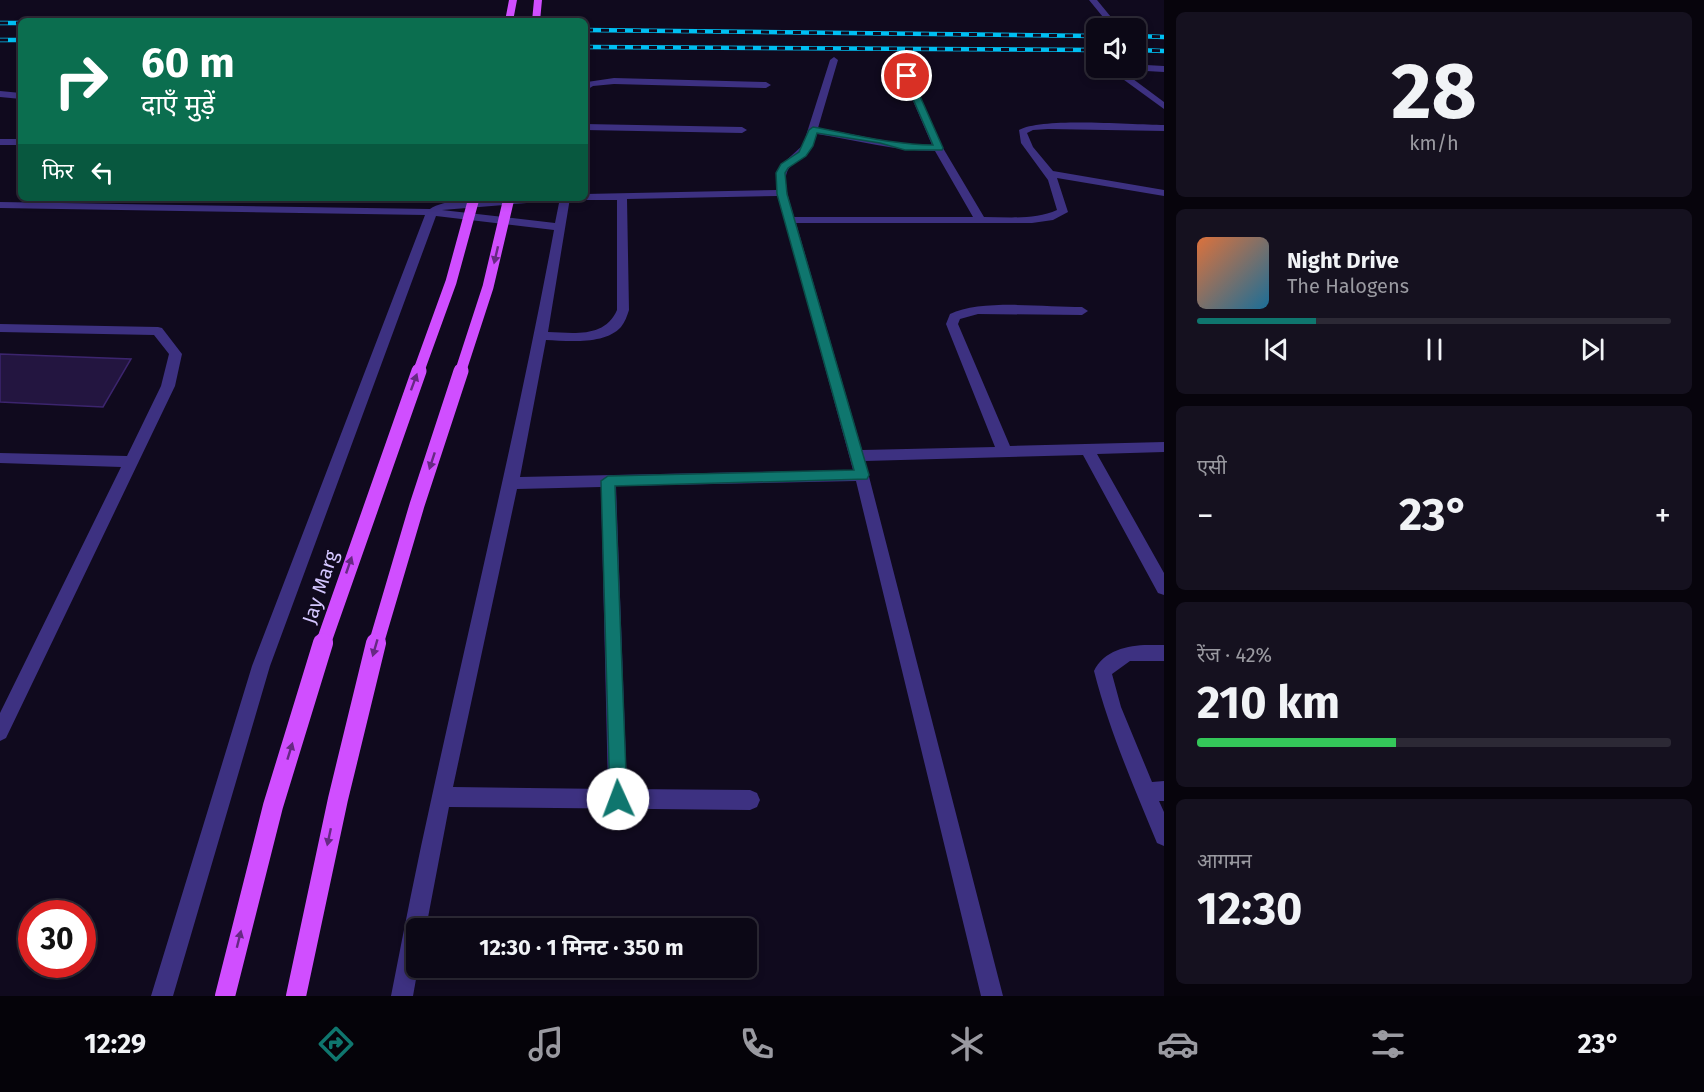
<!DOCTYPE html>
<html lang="hi">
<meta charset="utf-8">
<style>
:root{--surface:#0c0816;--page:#15111f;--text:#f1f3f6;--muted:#9a9aa1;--line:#2c2935;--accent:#0f766e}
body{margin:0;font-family:"Fira Sans","Noto Sans Devanagari",sans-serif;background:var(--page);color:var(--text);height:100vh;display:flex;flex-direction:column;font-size:22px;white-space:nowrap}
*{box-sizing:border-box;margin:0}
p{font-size:20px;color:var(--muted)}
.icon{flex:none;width:33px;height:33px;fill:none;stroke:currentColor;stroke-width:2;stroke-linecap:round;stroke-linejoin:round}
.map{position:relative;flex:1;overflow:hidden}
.side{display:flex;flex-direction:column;gap:12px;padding:12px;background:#07040c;width:540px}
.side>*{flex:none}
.guide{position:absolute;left:18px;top:18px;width:570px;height:183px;border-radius:9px;box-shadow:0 3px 9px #0003,0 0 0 2px var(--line);background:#0b6e4f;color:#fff;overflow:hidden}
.fabs{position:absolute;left:1086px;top:18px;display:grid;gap:12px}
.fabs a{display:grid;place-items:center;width:60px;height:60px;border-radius:9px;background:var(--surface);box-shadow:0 3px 9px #0003,0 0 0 2px var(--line);font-size:30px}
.speed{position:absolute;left:18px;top:900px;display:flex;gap:12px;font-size:30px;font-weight:700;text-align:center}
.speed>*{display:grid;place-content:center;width:78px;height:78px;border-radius:50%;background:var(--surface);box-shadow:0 3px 9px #0003,0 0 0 2px var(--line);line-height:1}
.speed .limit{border:9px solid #d22;background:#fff;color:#111}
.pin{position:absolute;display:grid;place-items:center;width:51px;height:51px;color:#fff;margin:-26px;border:3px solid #fff;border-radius:50%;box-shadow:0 2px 6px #0007}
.me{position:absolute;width:66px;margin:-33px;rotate:358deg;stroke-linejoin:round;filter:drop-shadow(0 0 4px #0008)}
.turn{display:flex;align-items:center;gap:21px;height:126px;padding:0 24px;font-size:27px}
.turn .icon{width:78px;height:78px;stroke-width:2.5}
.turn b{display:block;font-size:42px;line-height:51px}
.then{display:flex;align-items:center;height:57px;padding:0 24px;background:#0003;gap:12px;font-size:22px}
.big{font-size:45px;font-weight:700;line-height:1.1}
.side .widget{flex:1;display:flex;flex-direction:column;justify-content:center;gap:9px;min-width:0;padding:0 21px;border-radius:9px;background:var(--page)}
.side .dial{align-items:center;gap:0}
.dial b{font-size:78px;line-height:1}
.song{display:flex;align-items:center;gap:18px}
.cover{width:72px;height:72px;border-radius:9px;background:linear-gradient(135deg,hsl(20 70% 55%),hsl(200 70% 35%))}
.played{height:6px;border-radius:3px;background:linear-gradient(90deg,var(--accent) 25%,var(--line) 25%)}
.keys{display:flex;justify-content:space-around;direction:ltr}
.heat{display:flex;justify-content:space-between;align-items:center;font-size:33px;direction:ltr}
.charge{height:9px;border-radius:4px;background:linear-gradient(90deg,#34c759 42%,var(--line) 0)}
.trip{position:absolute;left:406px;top:918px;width:351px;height:60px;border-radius:9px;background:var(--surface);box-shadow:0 3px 9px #0003,0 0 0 2px var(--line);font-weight:700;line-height:60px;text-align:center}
.tabs{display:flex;height:96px;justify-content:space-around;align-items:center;background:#050309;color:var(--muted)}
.tabs .icon{width:42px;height:42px}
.tabs .selected{color:var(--accent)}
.tabs b{font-size:27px;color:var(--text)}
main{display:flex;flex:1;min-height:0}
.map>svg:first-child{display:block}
.building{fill:#231540;stroke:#3c256e;stroke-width:1.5}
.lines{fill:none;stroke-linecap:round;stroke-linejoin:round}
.minor{fill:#3d3181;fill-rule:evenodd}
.major{fill:#d04eff;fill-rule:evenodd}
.rail-casing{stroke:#00bff2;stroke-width:4.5}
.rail{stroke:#100a1e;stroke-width:3;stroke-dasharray:8;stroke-linecap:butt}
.major-bridge-far2{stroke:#d04eff;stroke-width:11}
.major-bridge-far1{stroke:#d04eff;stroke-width:15}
.major-bridge{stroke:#d04eff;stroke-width:20}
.oneway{fill:#662983}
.route{fill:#0f766e;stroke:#0a4d48;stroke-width:1.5}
.labels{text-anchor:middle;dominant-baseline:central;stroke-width:4.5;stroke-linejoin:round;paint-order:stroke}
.street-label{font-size:20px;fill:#d4c7ff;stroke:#100a1e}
</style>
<main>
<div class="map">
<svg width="1164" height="996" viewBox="0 0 1164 996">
<rect width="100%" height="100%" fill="#100a1e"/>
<!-- building -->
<path class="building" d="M0,354L131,359L103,407L0,402Z"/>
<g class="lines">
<!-- minor -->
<path class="minor" d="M1089,0H1097L1120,28H1112Z
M834,57L838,60L818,128C856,134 894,145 932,145L895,59L902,57L943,148L984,217C1008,217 1035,220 1057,210L1048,180L1021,143L1019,130C1043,117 1132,125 1164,125V131L1048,129L1033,130L1027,133L1033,147L1053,171L1164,190V196L1057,178L1068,212L1053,220L1032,223H796L862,450L995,447L946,324L950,314C981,299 1046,307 1082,307L1088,311L1082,315L978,314L960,319L958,324L1010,446L1164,442V452L1097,454L1164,573V595L1158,593L1083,455L865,461L1003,996H981L856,481L616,486L627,789L750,790L757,793L760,800L757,807L750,810L449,807L426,928H417L418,968L413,996H391C404,929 417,863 432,796C473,607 519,420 554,230L436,216L270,666L173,996H151L252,666L425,215L0,208V202L430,209C451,194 529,198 557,198L552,201L442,210L555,223L560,198H570L548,332C574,333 605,338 617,310V200H585L580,198H585V194L777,190L779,167L803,145L830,60ZM817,134C856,140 895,151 935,151L973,217H794C791,204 779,177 791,166C803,155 812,151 817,134ZM778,196L853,470L520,477L546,340C568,341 605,345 621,327C625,322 627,316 629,310L627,199ZM601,487L608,789L453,787L517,489Z
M1146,65L1164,66V72L1146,71L1129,76L1164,102V109L1120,77L1122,71Z
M614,78L766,82L771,85L766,88L614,84L593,86L585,91L587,82Z
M0,91L21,93V99L0,97Z
M585,124L742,127L747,130L742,133L585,130Z
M0,139H21V145H0Z
M0,324L158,327L162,328L182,354L175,386L6,738L0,741V713L121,467L0,463V453L127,456L161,386L169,354L154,335L0,332Z
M1153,645H1164V661H1130L1112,674L1121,707L1152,782L1164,781V801H1159L1164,812V846L1157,843C1134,787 1109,730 1094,671C1104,649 1132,644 1153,645Z"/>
<!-- major -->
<path class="major" d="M509,0H517L513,21H505Z
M534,0H542L540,21H532Z"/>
<defs>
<path id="rail" d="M0,23H21
M585,30L1096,36
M1136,36L1164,37
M0,40H21
M585,47L1096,50
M1136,50L1164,51"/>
</defs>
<!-- rail casing -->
<use href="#rail" class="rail-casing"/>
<!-- rail -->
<use href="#rail" class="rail"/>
<!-- major-bridge-far2 -->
<path class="major-bridge-far2" d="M418,373L451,282L474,198
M460,373L488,287L509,198"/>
<!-- major-bridge-far1 -->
<path class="major-bridge-far1" d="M323,644L419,371
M376,644L417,505L461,371"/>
<!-- major-bridge -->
<path class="major-bridge" d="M225,996L273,806L323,643
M296,996L338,799L376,643"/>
</g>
<!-- one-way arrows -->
<defs><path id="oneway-solid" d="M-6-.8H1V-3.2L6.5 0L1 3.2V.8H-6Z" transform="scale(1.5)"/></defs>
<g class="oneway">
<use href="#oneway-solid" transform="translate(496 255) rotate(103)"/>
<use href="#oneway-solid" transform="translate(414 382) rotate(-70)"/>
<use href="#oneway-solid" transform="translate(432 461) rotate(108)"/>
<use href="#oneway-solid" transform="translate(349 565) rotate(-71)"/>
<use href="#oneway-solid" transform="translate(375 648) rotate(106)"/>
<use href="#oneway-solid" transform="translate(290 751) rotate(-73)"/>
<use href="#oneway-solid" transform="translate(329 837) rotate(102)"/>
<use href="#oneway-solid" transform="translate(239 939) rotate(-76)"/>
</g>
<!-- route -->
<path class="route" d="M907,74L911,76L943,148L942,150H905L880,143L817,133L813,146L806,156L788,168L785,173L787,194L869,475L867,479L615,486L627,799L625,805L618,808L612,805L610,799L601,481L608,476L854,470L777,194L776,173L781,164L799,152L809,130L813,127C853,134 893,145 933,145L903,76Z"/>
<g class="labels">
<!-- street labels -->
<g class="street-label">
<text transform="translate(320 587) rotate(-72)">Jay Marg</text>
</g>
</g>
</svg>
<div class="fabs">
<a><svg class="icon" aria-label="sound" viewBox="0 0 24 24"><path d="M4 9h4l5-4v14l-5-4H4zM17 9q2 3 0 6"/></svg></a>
</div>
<div class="speed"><div class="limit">30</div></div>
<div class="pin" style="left:907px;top:76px;background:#d93025"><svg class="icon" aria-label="arrive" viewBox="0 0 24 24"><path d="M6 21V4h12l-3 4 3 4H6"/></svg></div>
<svg class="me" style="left:618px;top:799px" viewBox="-20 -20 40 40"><circle r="19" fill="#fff"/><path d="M0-13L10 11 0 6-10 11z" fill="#0f766e"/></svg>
<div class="trip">12:30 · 1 मिनट · 350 m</div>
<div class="guide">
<div class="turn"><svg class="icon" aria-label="right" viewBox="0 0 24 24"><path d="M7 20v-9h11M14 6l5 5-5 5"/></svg><div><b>60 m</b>दाएँ मुड़ें</div></div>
<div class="then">फिर<svg class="icon" aria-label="left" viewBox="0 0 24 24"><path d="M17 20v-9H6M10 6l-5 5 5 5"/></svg></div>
</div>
</div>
<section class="side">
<div class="widget dial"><b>28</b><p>km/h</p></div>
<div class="widget">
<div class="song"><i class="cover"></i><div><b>Night Drive</b><p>The Halogens</p></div></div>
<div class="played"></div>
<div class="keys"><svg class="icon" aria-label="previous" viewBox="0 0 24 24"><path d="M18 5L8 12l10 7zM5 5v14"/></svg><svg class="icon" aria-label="pause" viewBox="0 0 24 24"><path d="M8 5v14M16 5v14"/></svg><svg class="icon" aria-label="next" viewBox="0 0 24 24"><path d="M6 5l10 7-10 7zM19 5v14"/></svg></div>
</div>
<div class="widget"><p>एसी</p>
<div class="heat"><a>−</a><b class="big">23°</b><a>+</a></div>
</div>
<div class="widget"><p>रेंज · 42%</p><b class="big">210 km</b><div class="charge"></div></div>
<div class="widget"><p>आगमन</p><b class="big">12:30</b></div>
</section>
</main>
<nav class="tabs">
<b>12:29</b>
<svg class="icon selected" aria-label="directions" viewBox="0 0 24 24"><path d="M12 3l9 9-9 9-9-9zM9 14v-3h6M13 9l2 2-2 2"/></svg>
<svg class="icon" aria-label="music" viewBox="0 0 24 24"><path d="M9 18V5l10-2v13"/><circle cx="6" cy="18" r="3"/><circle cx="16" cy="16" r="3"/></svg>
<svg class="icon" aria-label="phone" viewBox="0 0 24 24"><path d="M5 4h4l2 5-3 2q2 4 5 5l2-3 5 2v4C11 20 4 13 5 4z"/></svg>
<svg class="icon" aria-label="climate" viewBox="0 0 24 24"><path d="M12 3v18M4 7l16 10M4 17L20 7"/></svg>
<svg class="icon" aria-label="car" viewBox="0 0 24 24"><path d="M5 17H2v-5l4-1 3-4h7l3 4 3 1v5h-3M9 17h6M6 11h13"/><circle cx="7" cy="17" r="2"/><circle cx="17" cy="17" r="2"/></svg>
<svg class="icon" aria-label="filters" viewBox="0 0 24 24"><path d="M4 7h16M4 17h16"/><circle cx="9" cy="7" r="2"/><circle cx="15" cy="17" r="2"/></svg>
<b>23°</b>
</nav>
